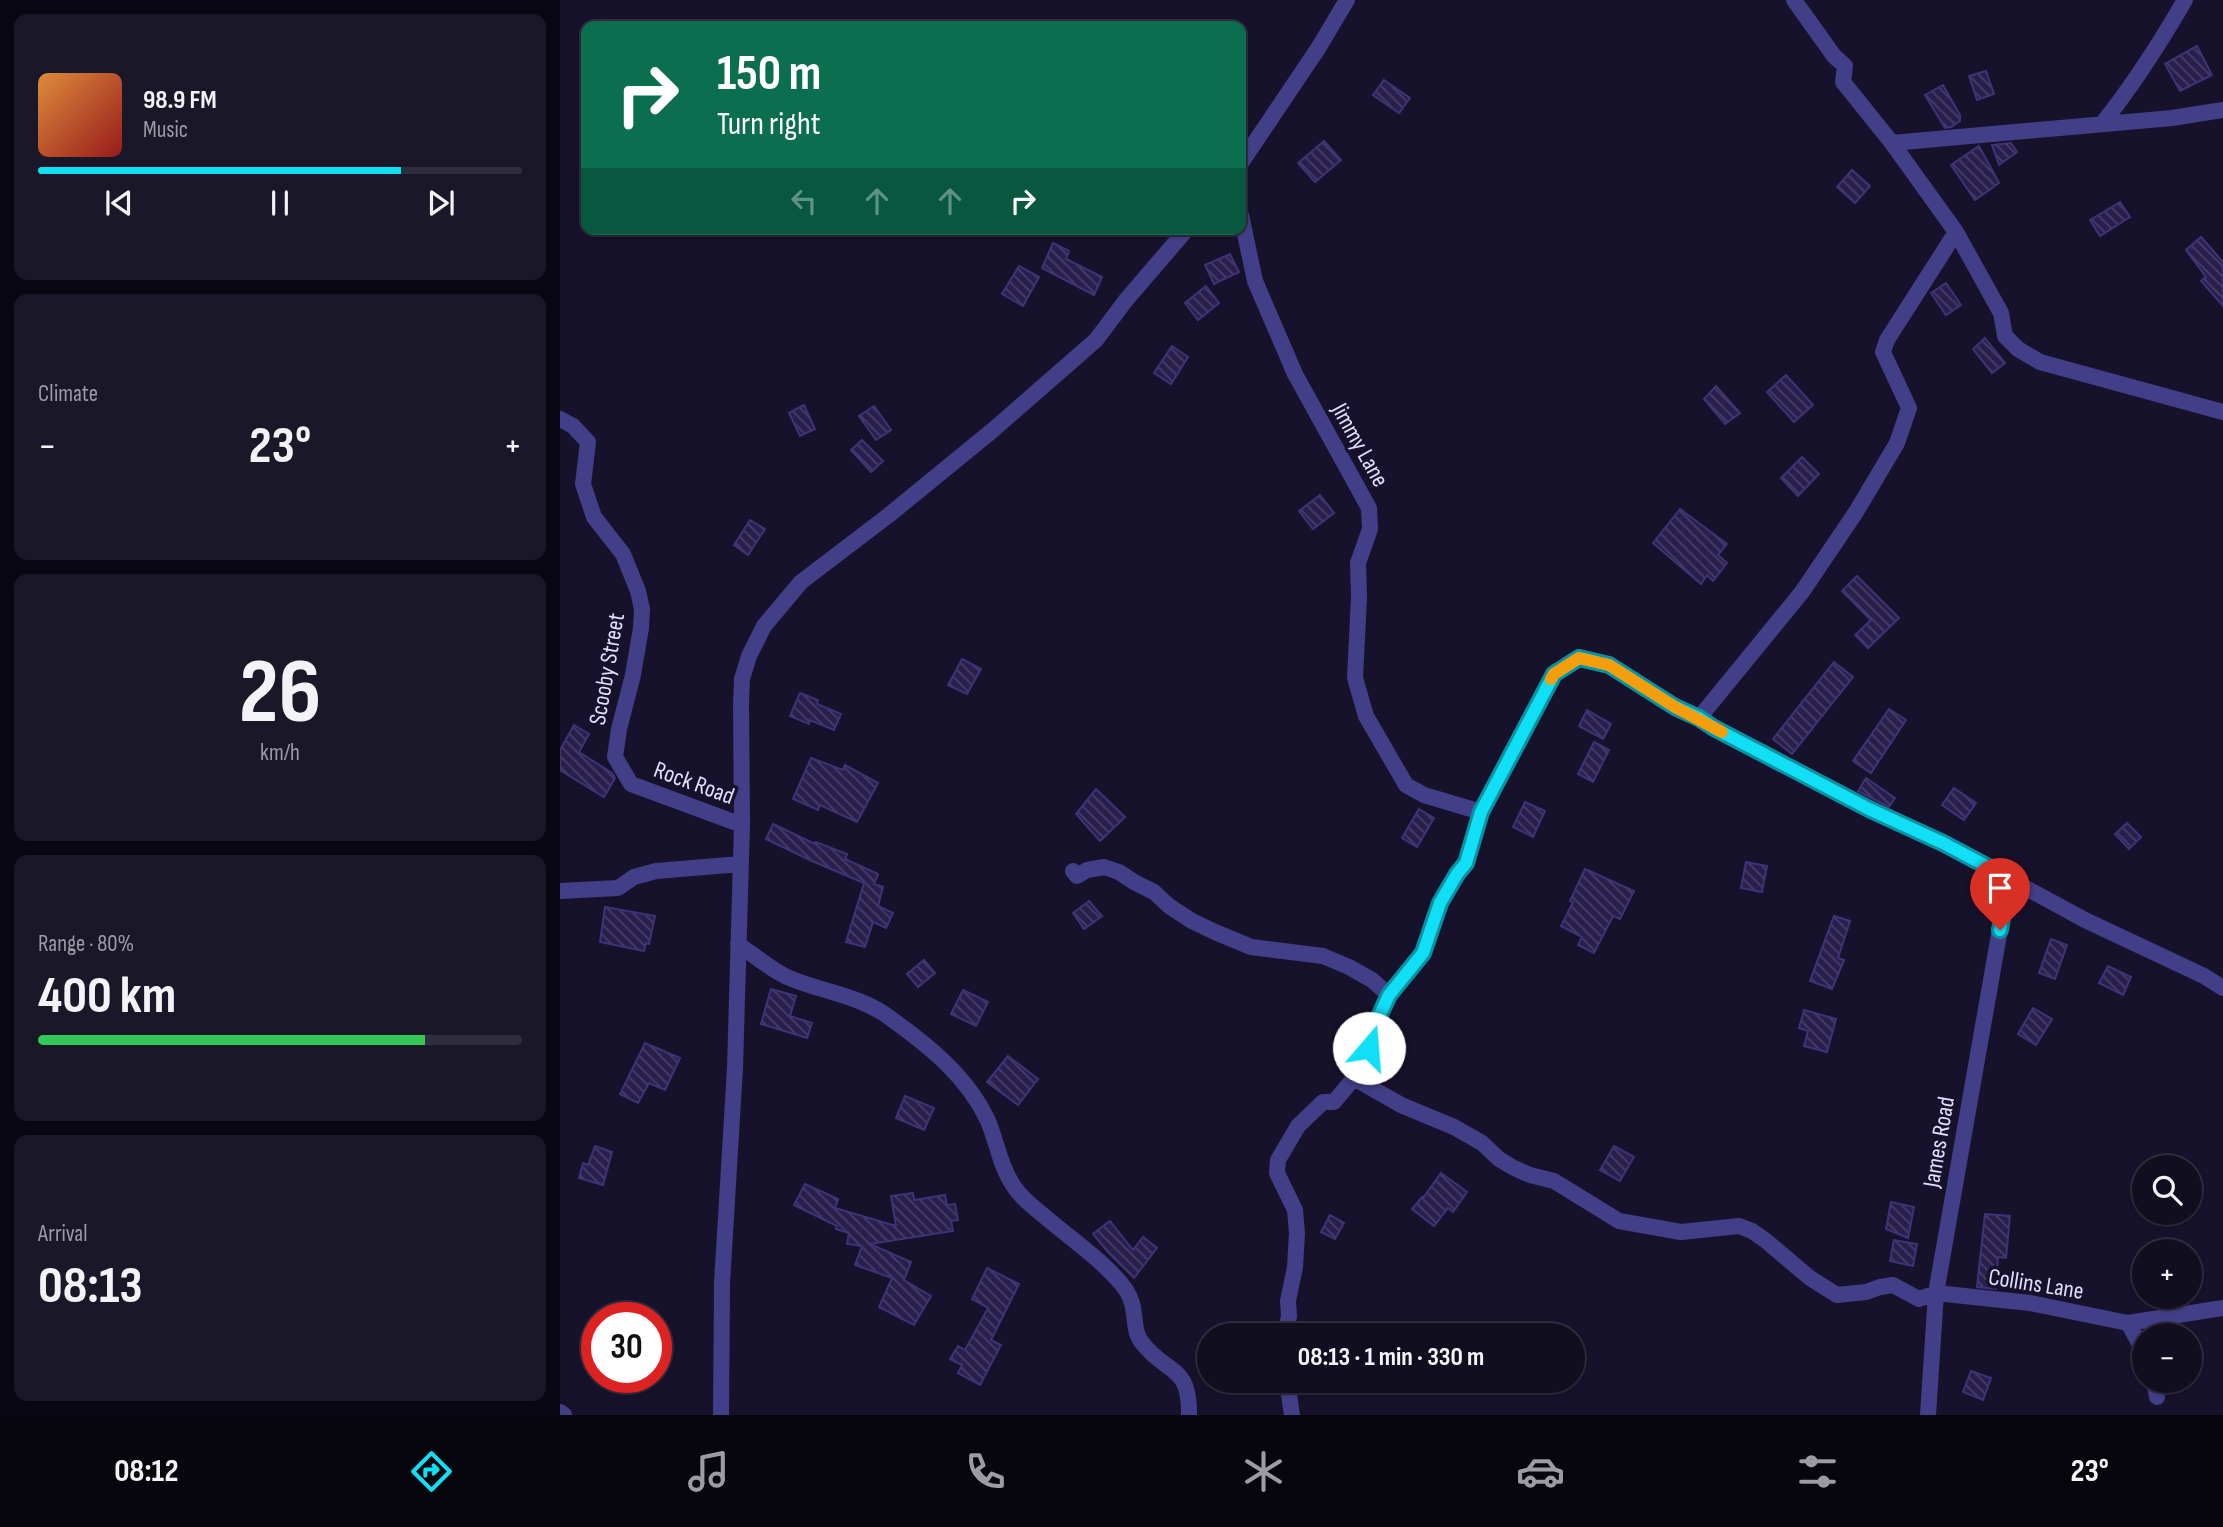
<!DOCTYPE html>
<meta charset="utf-8">
<style>
:root{--surface:#110e20;--page:#1a1729;--text:#f1f3f6;--muted:#9c9ca5;--line:#302e3e;--accent:#11dff6}
body{margin:0;font-family:"Sofia Sans Condensed",sans-serif;background:var(--page);color:var(--text);height:100vh;display:flex;flex-direction:column;font-size:26px;white-space:nowrap}
*{box-sizing:border-box;margin:0}
p{font-size:23px;color:var(--muted)}
.icon{flex:none;width:38px;height:38px;fill:none;stroke:currentColor;stroke-width:2;stroke-linecap:round;stroke-linejoin:round}
.map{position:relative;flex:1;overflow:hidden}
.details{display:flex;flex-direction:column;gap:14px;padding:14px;background:#090812;width:560px}
.details>*{flex:none}
.guide{position:absolute;left:21px;top:21px;width:665px;height:214px;border-radius:14px;box-shadow:0 2px 5px #0004,0 0 0 2px var(--line);background:#0b6e4f;color:#fff;overflow:hidden}
.controls{position:absolute;left:1572px;top:1155px;display:grid;gap:14px}
.controls a{display:grid;place-items:center;width:70px;height:70px;border-radius:50%;background:var(--surface);box-shadow:0 2px 5px #0004,0 0 0 2px var(--line);font-size:35px}
.speed{position:absolute;left:21px;top:1302px;display:flex;gap:14px;font-size:35px;font-weight:700;text-align:center}
.speed>*{display:grid;place-content:center;width:91px;height:91px;border-radius:50%;background:var(--surface);box-shadow:0 2px 5px #0004,0 0 0 2px var(--line);line-height:1}
.speed .limit{border:10px solid #d22;background:#fff;color:#111}
.pin{position:absolute;display:grid;place-items:center;width:60px;height:60px;color:#fff;margin:-72px -30px;border-radius:50% 50% 50% 0;rotate:-45deg;box-shadow:0 0 7px #0007}
.pin .icon{rotate:45deg}
.me{position:absolute;width:77px;margin:-38px;rotate:18deg;stroke-linejoin:round;filter:drop-shadow(0 0 5px #0008)}
.turn{display:flex;align-items:center;gap:24px;height:147px;padding:0 21px;font-size:32px}
.turn .icon{width:91px;height:91px;stroke-width:2.5}
.turn b{display:block;font-size:49px;line-height:60px}
.lanes{display:flex;align-items:center;height:66px;padding:0 21px;background:#0003;justify-content:center;gap:35px;direction:ltr}
.lanes .off{opacity:.35}
.big{font-size:52px;font-weight:700;line-height:1.1}
.details .tile{flex:1;display:flex;flex-direction:column;justify-content:center;gap:10px;min-width:0;padding:0 24px;border-radius:14px;background:var(--page)}
.details .dial{align-items:center;gap:0}
.dial b{font-size:91px;line-height:1}
.song{display:flex;align-items:center;gap:21px}
.cover{width:84px;height:84px;border-radius:10px;background:linear-gradient(135deg,hsl(30 70% 55%),hsl(0 70% 35%))}
.played{height:7px;border-radius:4px;background:linear-gradient(90deg,var(--accent) 75%,var(--line) 75%)}
.keys{display:flex;justify-content:space-around;direction:ltr}
.heat{display:flex;justify-content:space-between;align-items:center;font-size:38px;direction:ltr}
.charge{height:10px;border-radius:5px;background:linear-gradient(90deg,#34c759 80%,var(--line) 0)}
.trip{position:absolute;left:637px;top:1323px;width:388px;height:70px;border-radius:35px;background:var(--surface);box-shadow:0 2px 5px #0004,0 0 0 2px var(--line);font-weight:700;line-height:70px;text-align:center}
.dock{display:flex;height:112px;justify-content:space-around;align-items:center;background:#07060d;color:var(--muted)}
.dock .icon{width:49px;height:49px}
.dock .selected{color:var(--accent)}
.dock b{font-size:32px;color:var(--text)}
main{display:flex;flex:1;min-height:0}
.map>svg:first-child{display:block}
.building{fill:url(#building-back-hatch);stroke:#403277;stroke-width:2}
.lines{fill:none;stroke-linecap:round;stroke-linejoin:round}
.street{stroke:#423f88;stroke-width:16}
.route-casing{stroke:#0b91a0;stroke-width:18}
.route{stroke:#11dff6;stroke-width:12}
.slow{stroke:#f59e0b;stroke-width:12}
.labels{text-anchor:middle;dominant-baseline:central;stroke-width:7;stroke-linejoin:round;paint-order:stroke}
.street-label{font-size:24px;fill:#e2defe;stroke:#17122b}
</style>
<main>
<section class="details">
<div class="tile">
<div class="song"><i class="cover"></i><div><b>98.9 FM</b><p>Music</p></div></div>
<div class="played"></div>
<div class="keys"><svg class="icon" aria-label="previous" viewBox="0 0 24 24"><path d="M18 5L8 12l10 7zM5 5v14"/></svg><svg class="icon" aria-label="pause" viewBox="0 0 24 24"><path d="M8 5v14M16 5v14"/></svg><svg class="icon" aria-label="next" viewBox="0 0 24 24"><path d="M6 5l10 7-10 7zM19 5v14"/></svg></div>
</div>
<div class="tile"><p>Climate</p>
<div class="heat"><a>−</a><b class="big">23°</b><a>+</a></div>
</div>
<div class="tile dial"><b>26</b><p>km/h</p></div>
<div class="tile"><p>Range · 80%</p><b class="big">400 km</b><div class="charge"></div></div>
<div class="tile"><p>Arrival</p><b class="big">08:13</b></div>
</section>
<div class="map">
<svg width="1663" height="1415" viewBox="0 0 1663 1415">
<defs>
<pattern id="building-back-hatch" width="6" height="6" patternUnits="userSpaceOnUse" patternTransform="scale(1.75)"><rect width="6" height="6" fill="#281f4c"/><path d="M-1 5l2 2M0 0l6 6M5-1l2 2" fill="none" stroke="#473f67"/></pattern>
</defs>
<rect width="100%" height="100%" fill="#17122b"/>
<!-- building -->
<path class="building" d="M1637,46L1652,75L1620,91L1605,64Z
M1426,71L1434,94L1417,100L1409,76Z
M824,80L850,98L839,113L813,95Z
M1383,85L1400,115V121L1391,127L1385,128L1365,95Z
M764,141L781,160L755,182L738,163Z
M1451,143L1457,152L1439,165L1432,145Z
M1419,146L1439,183L1415,200L1391,165Z
M1292,170L1310,186L1295,203L1277,187Z
M1560,202L1570,217L1540,236L1530,220Z
M1641,237L1663,262V306L1641,281L1646,277L1626,250Z
M493,243L509,251L506,259L542,277L534,295L482,268Z
M670,254L679,272L654,284L645,265Z
M459,266L479,277L463,306L442,294Z
M1386,283L1401,305L1386,315L1371,293Z
M646,286L659,303L638,320L625,303Z
M1425,338L1445,363L1432,373L1413,349Z
M612,346L628,357L611,384L594,373Z
M1226,375L1253,405L1234,422L1207,392Z
M1156,386L1180,413L1165,424L1144,399Z
M244,405L255,429L240,436L229,413Z
M314,406L331,430L316,440L299,416Z
M302,440L323,461L311,472L291,450Z
M1242,457L1259,474L1238,496L1221,478Z
M760,495L774,513L753,529L739,511Z
M1120,509L1167,544L1158,555L1167,563L1153,581L1147,575L1141,584L1093,543Z
M190,520L205,529L188,555L174,545Z
M1297,576L1339,618L1308,648L1295,635L1311,620L1282,591Z
M402,659L421,669L407,694L388,685Z
M1274,662L1293,677L1232,754L1213,739Z
M240,693L258,700L257,704L281,714L274,730L250,720L249,724L230,716Z
M1329,709L1346,720L1311,773L1293,761Z
M1027,710L1051,724L1043,739L1019,726Z
M14,725L29,734L19,752L52,773L55,778L44,797L0,770V750Z
M1034,742L1049,750L1033,782L1018,774Z
M251,758L283,770L285,765L318,783L297,822L260,805L258,810L233,799Z
M1306,778L1335,798L1329,807L1298,791Z
M1394,788L1416,803L1404,820L1382,805Z
M536,789L565,817L540,841L516,814Z
M965,802L985,811L973,837L953,827Z
M859,809L874,818L857,847L842,838Z
M1567,823L1581,837L1569,849L1555,834Z
M213,824L255,844L256,842L287,854L285,859L318,874L314,884L323,887L318,906L333,913L326,928L313,922L305,947L286,942L304,883L252,861L206,839Z
M1186,862L1207,866L1202,892L1181,888Z
M1025,869L1074,891L1060,919L1053,916L1034,953L1018,945L1022,937L1001,926L1013,902L1010,901Z
M529,901L542,916L524,929L513,913Z
M45,907L95,916L89,944L86,943L84,951L40,942Z
M1274,916L1290,921L1278,958L1284,960L1272,989L1250,981Z
M1491,939L1507,945L1495,979L1479,973Z
M364,960L375,973L358,987L347,974Z
M1548,966L1571,977L1563,995L1539,983Z
M211,989L236,996L230,1016L252,1023L247,1038L201,1024Z
M403,990L428,1002L416,1026L391,1014Z
M1473,1008L1492,1019L1476,1045L1458,1034Z
M1244,1010L1276,1019L1267,1052L1244,1046L1248,1031L1239,1028Z
M85,1043L120,1058L105,1090L89,1083L78,1103L60,1094Z
M448,1056L478,1079L458,1105L427,1082Z
M345,1096L374,1108L364,1130L336,1118Z
M35,1146L52,1152L43,1185L19,1178L23,1163L28,1165Z
M1054,1146L1074,1157L1060,1181L1040,1170Z
M881,1173L907,1192L893,1212L888,1208L874,1226L852,1209L862,1197L863,1198Z
M245,1184L278,1199L275,1208L336,1226L331,1196L353,1193L354,1200L385,1195L387,1205L395,1204L398,1220L391,1221L393,1231L310,1244L351,1262L344,1280L371,1296L354,1325L319,1307L332,1278L295,1265L302,1246L287,1244L289,1233L276,1229L277,1226L234,1205Z
M1331,1202L1354,1207L1348,1238L1326,1229Z
M1425,1214L1450,1216L1446,1258L1438,1257L1436,1289L1417,1287Z
M770,1215L784,1223L775,1239L761,1232Z
M550,1221L573,1250L583,1237L597,1248L574,1278L548,1252L533,1234Z
M1334,1240L1357,1244L1353,1266L1330,1261Z
M427,1268L459,1284L431,1340L441,1345L420,1385L398,1373L402,1365L390,1359L398,1346L405,1350L428,1308L412,1299Z
M1411,1371L1431,1378L1423,1400L1403,1392Z"/>
<g class="lines">
<!-- street -->
<path class="street" d="M1234,0L1274,56L1285,66L1283,82L1332,143L1396,232L1441,313L1445,336L1458,349L1480,362L1663,412
M1542,124C1573,85 1600,43 1625,0
M1332,143L1612,118L1663,110
M681,163L759,47L787,0
M681,215L695,281L735,374L809,508L810,529L798,563L799,597L795,678L806,716L846,785L864,795L921,812
M0,419L13,426L28,442L23,484L34,517L63,554L78,591L82,609L81,628L73,675L59,729L55,757L71,784L182,825
M1139,718L1242,592L1296,512L1337,443L1349,408L1323,352L1327,340L1396,232
M513,871L517,876L527,870L544,867L559,872L574,882L594,892L609,906L632,921L655,932L691,947L763,956L789,967L812,980L829,995C816,1023 808,1051 794,1078L841,1105L894,1127L922,1143L939,1159L954,1168L970,1175L994,1181L1059,1221L1121,1232L1179,1226L1192,1231L1205,1240L1250,1278L1277,1295L1306,1292L1320,1287L1333,1285L1359,1299L1376,1293L1470,1303L1568,1323L1584,1352
M0,891L58,888L74,877L96,871L181,864
M178,944C194,955 210,969 227,977C261,992 300,995 330,1018C368,1045 408,1077 428,1121C437,1142 440,1166 453,1185C460,1197 472,1206 483,1215C507,1236 548,1264 566,1290C579,1309 570,1329 583,1344C608,1375 630,1365 629,1415
M829,995L863,953L881,903L897,874L906,863L921,812L994,674L1019,658L1049,665L1115,707L1139,718L1154,728L1309,809L1383,843L1525,920L1644,976L1663,988
M1568,1323L1663,1308
M725,1335L729,1316L728,1301L735,1267L737,1233L735,1210L717,1173L718,1160L738,1126L763,1102H774L794,1078
M727,1381L732,1415
M1594,1381L1597,1397
M0,1412L4,1415
M161,1415L162,1283L175,1068L182,825L181,703L182,679L189,656L204,626L241,582L329,515L433,430L536,340L566,300L627,229
M1368,1415L1376,1293L1449,878"/>
</g>
<g class="lines">
<defs>
<path id="route" d="M809,1048L816,1023L829,995L863,953L880,903L897,874L906,863L921,812L994,674L1019,658L1049,665L1115,707L1139,718L1154,728L1309,809L1383,843L1449,878L1440,930"/>
</defs>
<!-- route casing -->
<use href="#route" class="route-casing"/>
<!-- route -->
<use href="#route" class="route"/>
<!-- slow -->
<path class="slow" d="M991,679L994,674L1019,658L1049,665L1115,707L1162,732"/>
</g>
<g class="labels">
<!-- street labels -->
<g class="street-label">
<text transform="translate(800 445) rotate(61)">Jimmy Lane</text>
<text transform="translate(47 669) rotate(-80)">Scooby Street</text>
<text transform="translate(134 783) rotate(20)">Rock Road</text>
<text transform="translate(1379 1142) rotate(-80)">James Road</text>
<text transform="translate(1476 1284) rotate(9)">Collins Lane</text>
</g>
</g>
</svg>
<div class="controls">
<a><svg class="icon" aria-label="search" viewBox="0 0 24 24"><circle cx="10" cy="10" r="6"/><path d="M15 15l6 6"/></svg></a>
<a>+</a>
<a>−</a>
</div>
<div class="speed"><div class="limit">30</div></div>
<div class="pin" style="left:1440px;top:930px;background:#d93025"><svg class="icon" aria-label="arrive" viewBox="0 0 24 24"><path d="M6 21V4h12l-3 4 3 4H6"/></svg></div>
<svg class="me" style="left:809px;top:1048px" viewBox="-20 -20 40 40"><circle r="19" fill="#fff"/><path d="M0-13L10 11 0 6-10 11z" fill="#11dff6"/></svg>
<div class="trip">08:13 · 1 min · 330 m</div>
<div class="guide">
<div class="turn"><svg class="icon" aria-label="right" viewBox="0 0 24 24"><path d="M7 20v-9h11M14 6l5 5-5 5"/></svg><div><b>150 m</b>Turn right</div></div>
<div class="lanes"><svg class="icon off" aria-label="left" viewBox="0 0 24 24"><path d="M17 20v-9H6M10 6l-5 5 5 5"/></svg><svg class="icon off" aria-label="ahead" viewBox="0 0 24 24"><path d="M12 20V5M6 11l6-6 6 6"/></svg><svg class="icon off" aria-label="ahead" viewBox="0 0 24 24"><path d="M12 20V5M6 11l6-6 6 6"/></svg><svg class="icon" aria-label="right" viewBox="0 0 24 24"><path d="M7 20v-9h11M14 6l5 5-5 5"/></svg></div>
</div>
</div>
</main>
<nav class="dock">
<b>08:12</b>
<svg class="icon selected" aria-label="directions" viewBox="0 0 24 24"><path d="M12 3l9 9-9 9-9-9zM9 14v-3h6M13 9l2 2-2 2"/></svg>
<svg class="icon" aria-label="music" viewBox="0 0 24 24"><path d="M9 18V5l10-2v13"/><circle cx="6" cy="18" r="3"/><circle cx="16" cy="16" r="3"/></svg>
<svg class="icon" aria-label="phone" viewBox="0 0 24 24"><path d="M5 4h4l2 5-3 2q2 4 5 5l2-3 5 2v4C11 20 4 13 5 4z"/></svg>
<svg class="icon" aria-label="climate" viewBox="0 0 24 24"><path d="M12 3v18M4 7l16 10M4 17L20 7"/></svg>
<svg class="icon" aria-label="car" viewBox="0 0 24 24"><path d="M5 17H2v-5l4-1 3-4h7l3 4 3 1v5h-3M9 17h6M6 11h13"/><circle cx="7" cy="17" r="2"/><circle cx="17" cy="17" r="2"/></svg>
<svg class="icon" aria-label="filters" viewBox="0 0 24 24"><path d="M4 7h16M4 17h16"/><circle cx="9" cy="7" r="2"/><circle cx="15" cy="17" r="2"/></svg>
<b>23°</b>
</nav>
